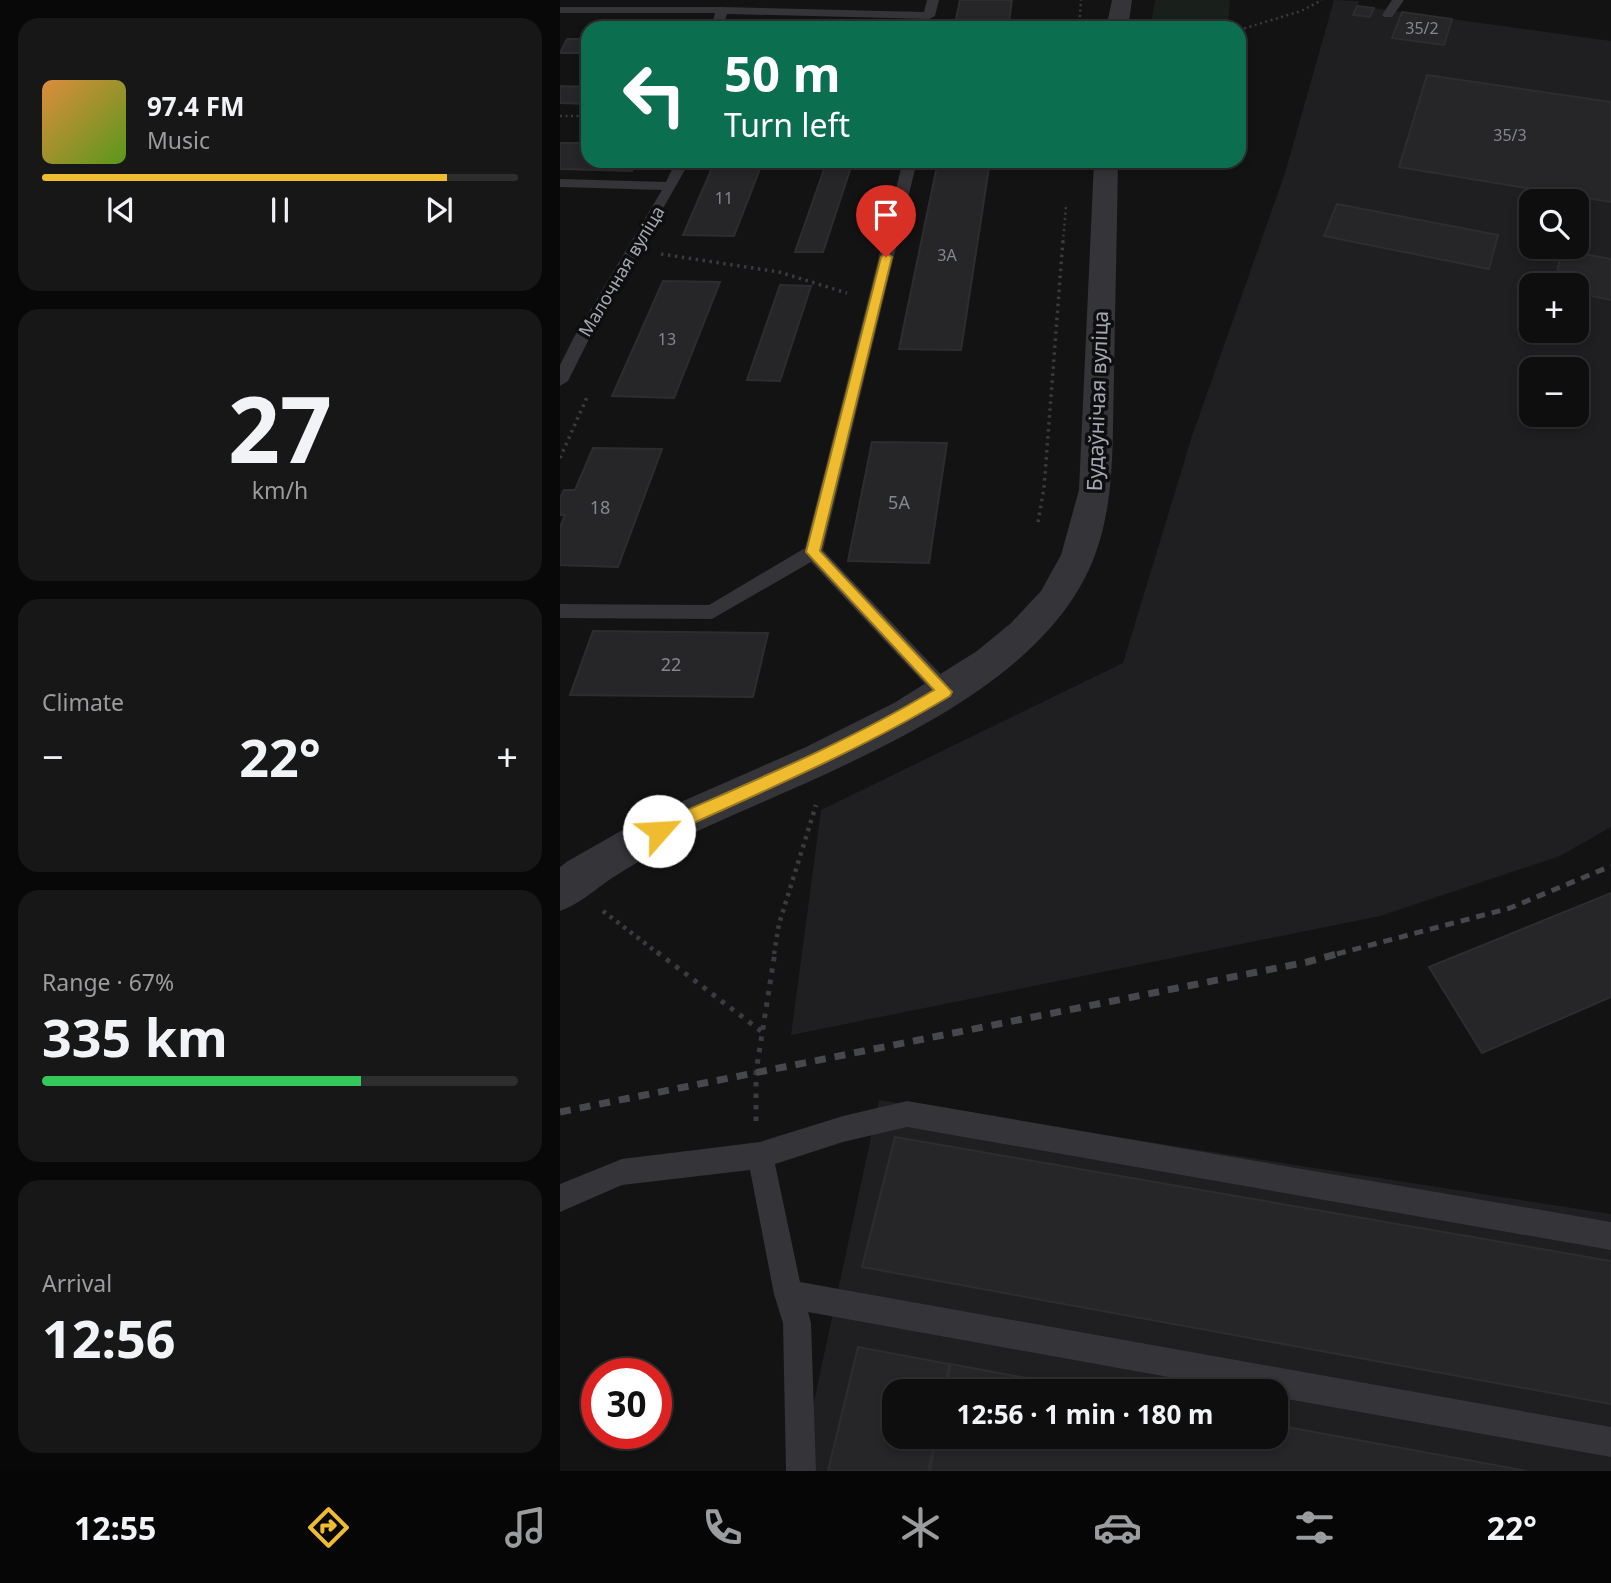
<!DOCTYPE html>
<meta charset="utf-8">
<style>
:root{--surface:#0e0e0f;--page:#171718;--text:#f1f3f6;--muted:#9b9c9e;--line:#2e2e2f;--accent:#f0bc2f}
body{margin:0;font-family:"Noto Sans",sans-serif;background:var(--page);color:var(--text);height:100vh;display:flex;flex-direction:column;font-size:26px;white-space:nowrap}
*{box-sizing:border-box;margin:0}
p{font-size:23px;color:var(--muted)}
.icon{flex:none;width:38px;height:38px;fill:none;stroke:currentColor;stroke-width:2;stroke-linecap:round;stroke-linejoin:round}
.map{position:relative;flex:1;overflow:hidden}
.side{display:flex;flex-direction:column;gap:18px;padding:18px;background:#080808;width:560px}
.side>*{flex:none}
.banner{position:absolute;left:21px;top:21px;width:665px;height:147px;border-radius:21px;box-shadow:0 4px 10px #0003,0 0 0 2px var(--line);background:#0b6e4f;color:#fff;overflow:hidden}
.buttons{position:absolute;left:959px;top:189px;display:grid;gap:14px}
.buttons a{display:grid;place-items:center;width:70px;height:70px;border-radius:14px;background:var(--surface);box-shadow:0 4px 10px #0003,0 0 0 2px var(--line);font-size:35px}
.speed{position:absolute;left:21px;top:1358px;display:flex;gap:14px;font-size:35px;font-weight:700;text-align:center}
.speed>*{display:grid;place-content:center;width:91px;height:91px;border-radius:50%;background:var(--surface);box-shadow:0 4px 10px #0003,0 0 0 2px var(--line);line-height:1}
.speed .limit{border:10px solid #d22;background:#fff;color:#111}
.pin{position:absolute;display:grid;place-items:center;width:60px;height:60px;color:#fff;margin:-72px -30px;border-radius:50% 50% 50% 0;rotate:-45deg;box-shadow:0 0 7px #0007}
.pin .icon{rotate:45deg}
.me{position:absolute;width:77px;margin:-38px;rotate:64deg;stroke-linejoin:round;filter:drop-shadow(0 0 5px #0008)}
.turn{display:flex;align-items:center;gap:24px;height:147px;padding:0 28px;font-size:32px}
.turn .icon{width:91px;height:91px;stroke-width:2.5}
.turn b{display:block;font-size:49px;line-height:60px}
.big{font-size:52px;font-weight:700;line-height:1.1}
.side .card{flex:1;display:flex;flex-direction:column;justify-content:center;gap:10px;min-width:0;padding:0 24px;border-radius:21px;background:var(--page)}
.side .dial{align-items:center;gap:0}
.dial b{font-size:91px;line-height:1}
.song{display:flex;align-items:center;gap:21px}
.cover{width:84px;height:84px;border-radius:10px;background:linear-gradient(135deg,hsl(30 70% 55%),hsl(90 70% 35%))}
.played{height:7px;border-radius:4px;background:linear-gradient(90deg,var(--accent) 85%,var(--line) 85%)}
.keys{display:flex;justify-content:space-around;direction:ltr}
.heat{display:flex;justify-content:space-between;align-items:center;font-size:38px;direction:ltr}
.charge{height:10px;border-radius:5px;background:linear-gradient(90deg,#34c759 67%,var(--line) 0)}
.trip{position:absolute;left:322px;top:1379px;width:406px;height:70px;border-radius:21px;background:var(--surface);box-shadow:0 4px 10px #0003,0 0 0 2px var(--line);font-weight:700;line-height:70px;text-align:center}
.dock{display:flex;height:112px;justify-content:space-around;align-items:center;background:#060606;color:var(--muted)}
.dock .icon{width:49px;height:49px}
.dock .active{color:var(--accent)}
.dock b{font-size:32px;color:var(--text)}
main{display:flex;flex:1;min-height:0}
.map>svg:first-child{display:block}
.built{fill:#1f1f21;fill-rule:evenodd}
.green{fill:#191f1a}
.building{fill:#262628;stroke:#2d2d30;stroke-width:2}
.lines{fill:none;stroke-linecap:round;stroke-linejoin:round}
.path-far3{stroke:#3a3b40;stroke-width:2.5;stroke-dasharray:2 3.5;stroke-linecap:butt}
.path-far2{stroke:#3a3b40;stroke-width:3.5;stroke-dasharray:2.5 4.5;stroke-linecap:butt}
.path-far1{stroke:#3a3b40;stroke-width:4.5;stroke-dasharray:3.5 5;stroke-linecap:butt}
.path{stroke:#3a3b40;stroke-width:5;stroke-dasharray:4.5 7;stroke-linecap:butt}
.service{fill:#343439;fill-rule:evenodd}
.minor{fill:#343439;fill-rule:evenodd}
.rail-far1{stroke:#47484e;stroke-width:5;stroke-dasharray:9 7;stroke-linecap:butt}
.rail{stroke:#47484e;stroke-width:7;stroke-dasharray:11 9;stroke-linecap:butt}
.route{fill:#f0bc2f;stroke:#9c7a1f;stroke-width:2}
.labels{text-anchor:middle;dominant-baseline:central;stroke-width:7;stroke-linejoin:round;paint-order:stroke}
.far-number-label{font-size:16px;fill:#848791}
.far-street-label{font-size:18px;fill:#a4a8b5;stroke:#0e0e0f}
.number-label{font-size:18px;fill:#848791}
.street-label{font-size:21px;fill:#a4a8b5;stroke:#0e0e0f}
</style>
<main>
<section class="side">
<div class="card">
<div class="song"><i class="cover"></i><div><b>97.4 FM</b><p>Music</p></div></div>
<div class="played"></div>
<div class="keys"><svg class="icon" aria-label="previous" viewBox="0 0 24 24"><path d="M18 5L8 12l10 7zM5 5v14"/></svg><svg class="icon" aria-label="pause" viewBox="0 0 24 24"><path d="M8 5v14M16 5v14"/></svg><svg class="icon" aria-label="next" viewBox="0 0 24 24"><path d="M6 5l10 7-10 7zM19 5v14"/></svg></div>
</div>
<div class="card dial"><b>27</b><p>km/h</p></div>
<div class="card"><p>Climate</p>
<div class="heat"><a>−</a><b class="big">22°</b><a>+</a></div>
</div>
<div class="card"><p>Range · 67%</p><b class="big">335 km</b><div class="charge"></div></div>
<div class="card"><p>Arrival</p><b class="big">12:56</b></div>
</section>
<div class="map">
<svg width="1051" height="1471" viewBox="0 0 1051 1471">
<rect width="100%" height="100%" fill="#131314"/>
<!-- built -->
<path class="built" d="M774,0L799,1L798,6L1051,41V827L1000,856L820,916L231,1035L261,810L563,663L632,436L725,173ZM971,201H1017V247H971ZM971,285H1017V331H971ZM971,369H1017V415H971Z
M319,1100L1051,1214V1471H239ZM334,1391H716V1437H334Z"/>
<!-- green -->
<path class="green" d="M595,0H670L668,26L591,23Z"/>
<!-- building -->
<path class="building" d="M400,0H452L448,28H394Z
M797,6L814,8L810,17L793,15Z
M842,12L892,19L884,45L832,38Z
M7,39H28V53H0Z
M867,75L1051,102V202L839,167Z
M0,86L28,87V104L0,103Z
M0,143H28V161H78L72,171L0,169Z
M155,161H203L174,236L123,235Z
M267,161H293L263,252H235Z
M378,161H430L401,350L339,349Z
M777,204L938,235L929,269L764,236Z
M1002,250L1051,259V300L1017,293V285H994Z
M103,281L160,282L114,398L52,396Z
M220,285L251,286L220,381L187,380Z
M312,442L387,443L369,563L288,561Z
M33,448L102,449L58,567L0,565V527L5,515H0V498L4,490H15Z
M33,631L208,633L193,697L10,695Z
M1051,893V997L922,1053L869,967Z
M335,1137L1051,1261V1404L302,1267Z
M298,1347L389,1364L384,1391H334V1437H375L368,1471H268Z
M391,1364L536,1391H386Z
M716,1425L967,1471H370L377,1437H716Z"/>
<g class="lines">
<!-- path-far3 -->
<path class="path-far3" d="M519,28L521,0
M679,30L741,11L762,0
M0,116H28
M503,242L506,206"/>
<!-- path-far2 -->
<path class="path-far2" d="M101,254L219,272L287,293
M0,458L28,395
M478,522L484,488L503,240"/>
<!-- path-far1 -->
<path class="path-far1" d="M43,911L99,954
M214,954L219,924L256,805"/>
<!-- path -->
<path class="path" d="M97,952L201,1031
M196,1121V1072L215,952"/>
<!-- service -->
<path class="service" d="M367,0H379L375,16L369,19L167,14L163,28H151L155,13H0V7H162L364,12Z
M832,0H844L832,17H824L822,15Z
M116,161H130L30,337L8,381L0,386V365L14,337L102,190L0,187V179L106,182Z
M343,161H357L263,550L392,686L395,692L392,698L385,700L378,698L251,562L152,619L0,618V604L149,605L245,548Z
M347,1101L1051,1222V1250L347,1127L283,1142L215,1164L240,1282L1051,1427V1457L716,1397V1391H686L248,1312L251,1323L256,1471H226L223,1323L214,1294L190,1170L62,1185L0,1212V1184L62,1159L200,1142L283,1116Z"/>
<!-- minor -->
<path class="minor" d="M552,0H572L568,28H546Z
M534,161H558C557,233 555,305 554,378C552,438 556,498 535,555C480,705 244,778 113,843C91,854 69,867 49,880C32,892 19,904 0,911V867L8,861L82,819L246,747L334,703L417,651L451,623L481,591L501,555L519,490Z"/>
<!-- rail-far1 -->
<path class="rail-far1" d="M777,954L950,908L1051,866"/>
<!-- rail -->
<path class="rail" d="M0,1112L747,962L784,952"/>
</g>
<!-- route -->
<path class="route" d="M326,253L332,257L260,551L392,692L390,696C299,751 201,792 105,836L99,838L93,836L90,831L93,825C188,783 285,744 374,690L246,552L321,257Z"/>
<g class="labels">
<!-- far-number labels -->
<g class="far-number-label">
<text x="862" y="28">35/2</text>
<text x="950" y="135">35/3</text>
<text x="164" y="198">11</text>
<text x="387" y="255">3А</text>
<text x="107" y="339">13</text>
</g>
<!-- far-street labels -->
<g class="far-street-label">
<text transform="translate(61 271) rotate(-59)">Малочная вуліца</text>
</g>
<!-- number labels -->
<g class="number-label">
<text x="339" y="502">5А</text>
<text x="40" y="507">18</text>
<text x="111" y="664">22</text>
</g>
<!-- street labels -->
<g class="street-label">
<text transform="translate(537 401) rotate(-88)">Будаўнічая вуліца</text>
</g>
</g>
</svg>
<div class="buttons">
<a><svg class="icon" aria-label="search" viewBox="0 0 24 24"><circle cx="10" cy="10" r="6"/><path d="M15 15l6 6"/></svg></a>
<a>+</a>
<a>−</a>
</div>
<div class="speed"><div class="limit">30</div></div>
<div class="pin" style="left:326px;top:257px;background:#d93025"><svg class="icon" aria-label="arrive" viewBox="0 0 24 24"><path d="M6 21V4h12l-3 4 3 4H6"/></svg></div>
<svg class="me" style="left:99px;top:831px" viewBox="-20 -20 40 40"><circle r="19" fill="#fff"/><path d="M0-13L10 11 0 6-10 11z" fill="#f0bc2f"/></svg>
<div class="trip">12:56 · 1 min · 180 m</div>
<div class="banner">
<div class="turn"><svg class="icon" aria-label="left" viewBox="0 0 24 24"><path d="M17 20v-9H6M10 6l-5 5 5 5"/></svg><div><b>50 m</b>Turn left</div></div>
</div>
</div>
</main>
<nav class="dock">
<b>12:55</b>
<svg class="icon active" aria-label="directions" viewBox="0 0 24 24"><path d="M12 3l9 9-9 9-9-9zM9 14v-3h6M13 9l2 2-2 2"/></svg>
<svg class="icon" aria-label="music" viewBox="0 0 24 24"><path d="M9 18V5l10-2v13"/><circle cx="6" cy="18" r="3"/><circle cx="16" cy="16" r="3"/></svg>
<svg class="icon" aria-label="phone" viewBox="0 0 24 24"><path d="M5 4h4l2 5-3 2q2 4 5 5l2-3 5 2v4C11 20 4 13 5 4z"/></svg>
<svg class="icon" aria-label="climate" viewBox="0 0 24 24"><path d="M12 3v18M4 7l16 10M4 17L20 7"/></svg>
<svg class="icon" aria-label="car" viewBox="0 0 24 24"><path d="M5 17H2v-5l4-1 3-4h7l3 4 3 1v5h-3M9 17h6M6 11h13"/><circle cx="7" cy="17" r="2"/><circle cx="17" cy="17" r="2"/></svg>
<svg class="icon" aria-label="filters" viewBox="0 0 24 24"><path d="M4 7h16M4 17h16"/><circle cx="9" cy="7" r="2"/><circle cx="15" cy="17" r="2"/></svg>
<b>22°</b>
</nav>
